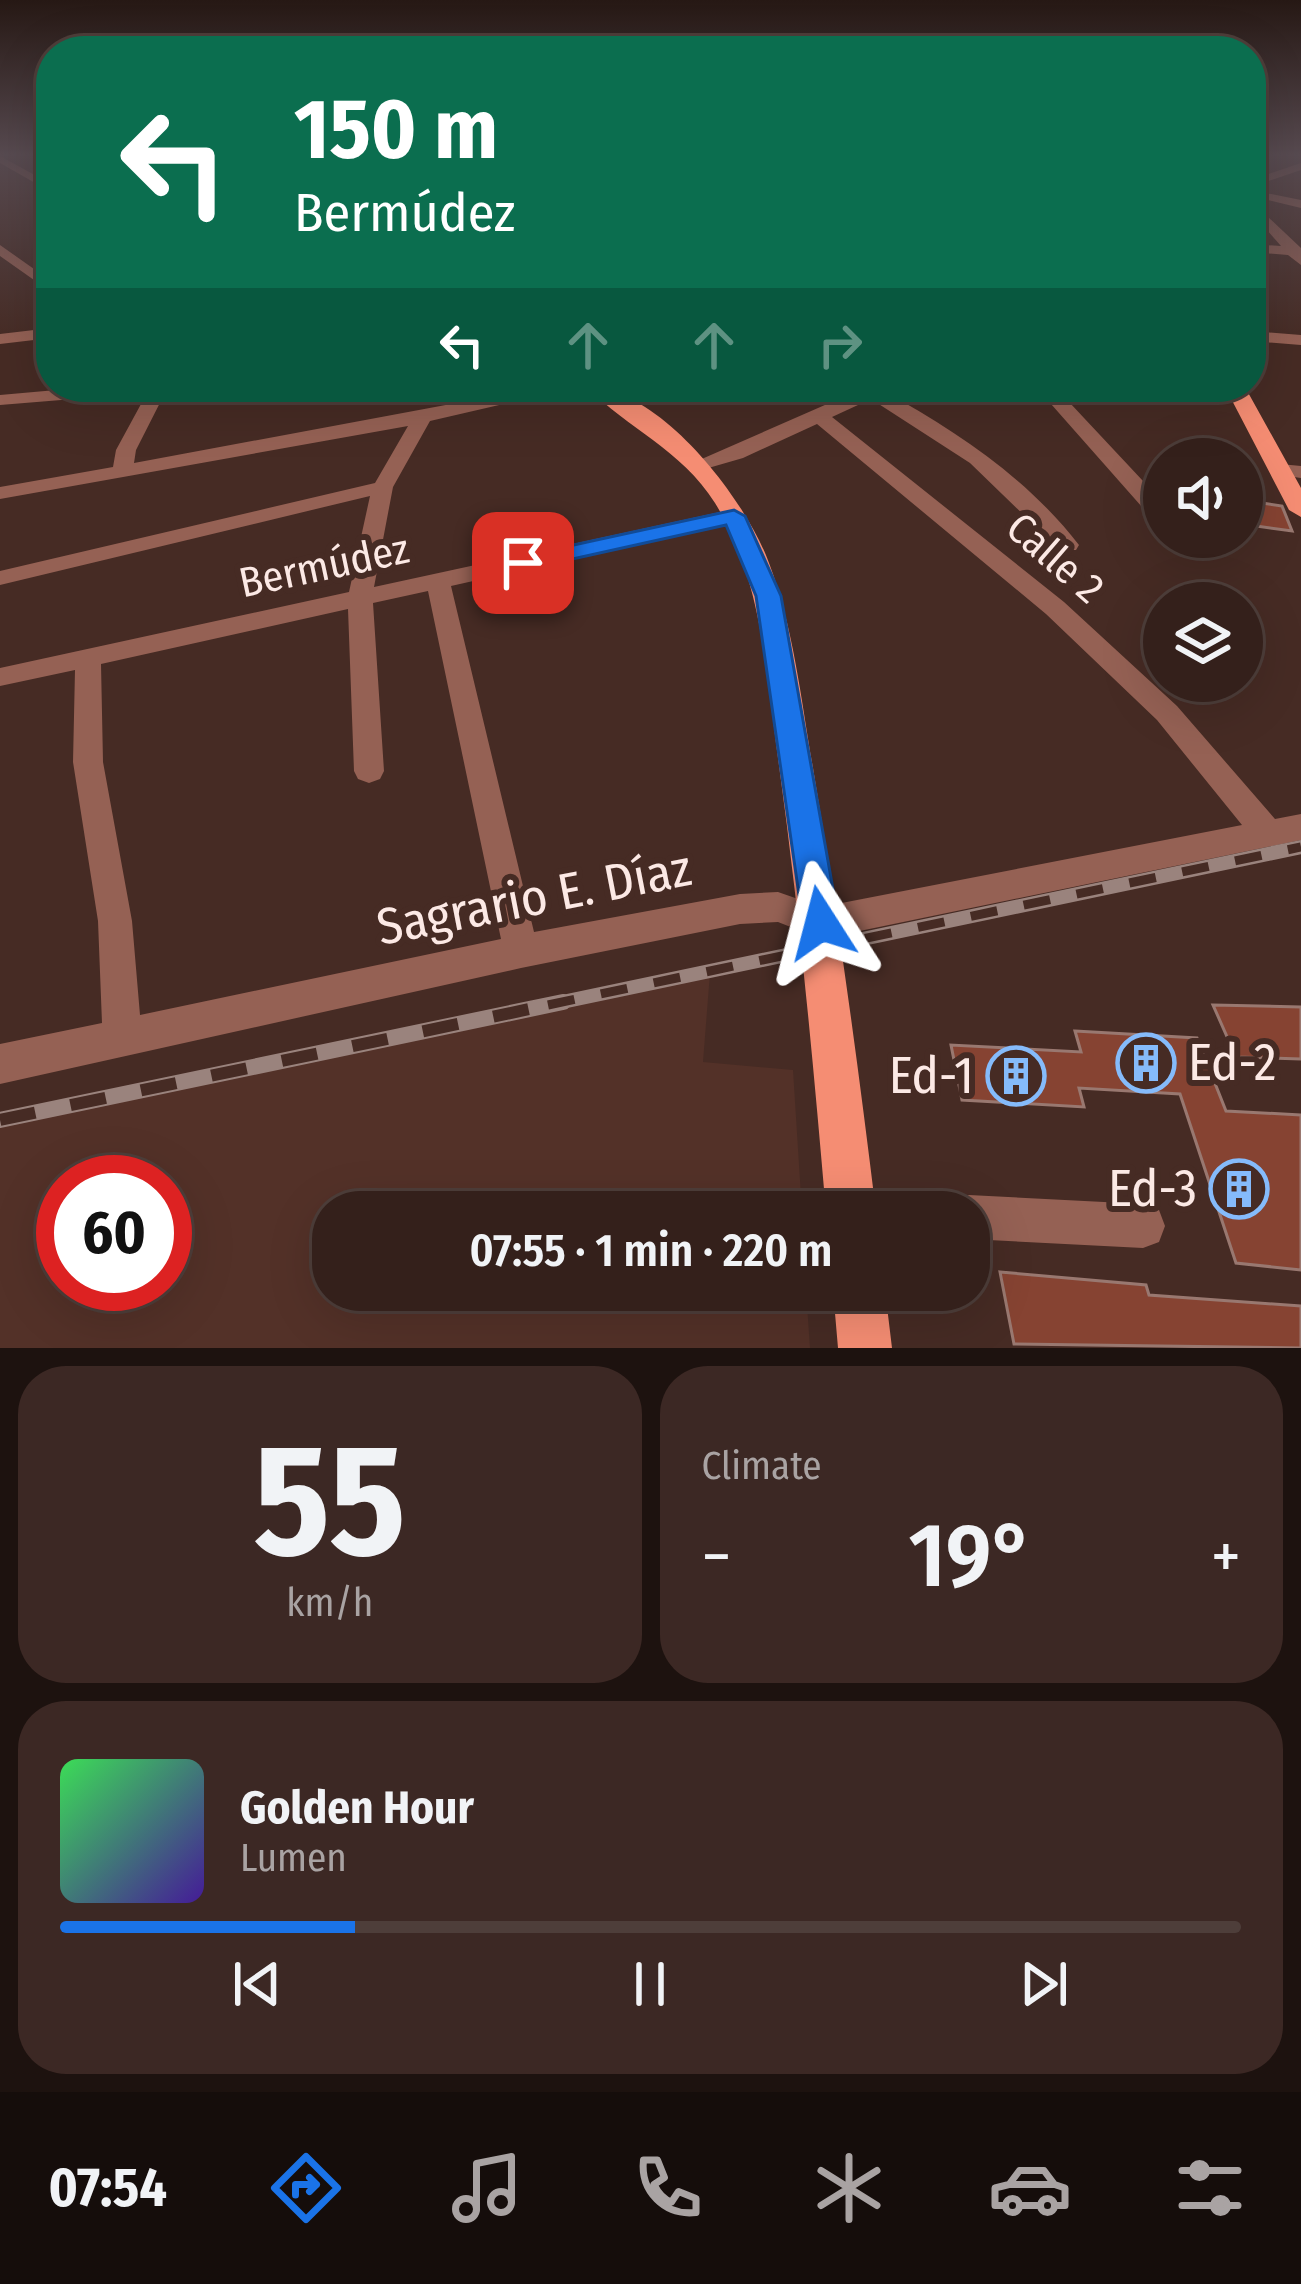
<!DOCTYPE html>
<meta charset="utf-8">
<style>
:root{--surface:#34201b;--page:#3c2824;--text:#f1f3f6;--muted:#a9a3a3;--line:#4e3e3a;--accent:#1a73e8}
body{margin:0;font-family:"Fira Sans Condensed",sans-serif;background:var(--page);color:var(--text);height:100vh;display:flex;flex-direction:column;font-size:45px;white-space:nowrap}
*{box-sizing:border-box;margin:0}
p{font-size:39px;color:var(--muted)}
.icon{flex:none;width:66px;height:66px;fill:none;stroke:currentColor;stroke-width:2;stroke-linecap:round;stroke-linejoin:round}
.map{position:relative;height:1348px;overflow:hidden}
.details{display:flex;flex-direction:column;gap:18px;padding:18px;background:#1d120f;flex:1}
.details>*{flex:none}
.guide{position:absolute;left:36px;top:36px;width:1230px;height:366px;border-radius:48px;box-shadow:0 12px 48px #0002,0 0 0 3px var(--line);background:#0b6e4f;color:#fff;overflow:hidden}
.tools{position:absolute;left:1143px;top:438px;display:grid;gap:24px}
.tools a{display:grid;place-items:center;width:120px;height:120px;border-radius:50%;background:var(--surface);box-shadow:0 12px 48px #0002,0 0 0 3px var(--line);font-size:60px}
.speed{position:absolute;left:36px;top:1155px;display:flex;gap:24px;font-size:60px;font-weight:700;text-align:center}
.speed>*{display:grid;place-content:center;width:156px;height:156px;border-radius:50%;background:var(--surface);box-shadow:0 12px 48px #0002,0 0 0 3px var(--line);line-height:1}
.speed .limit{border:18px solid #d22;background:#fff;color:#111}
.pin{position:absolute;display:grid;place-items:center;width:102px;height:102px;color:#fff;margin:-51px;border-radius:24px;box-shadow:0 6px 18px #0006}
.me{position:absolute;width:132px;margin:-66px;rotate:351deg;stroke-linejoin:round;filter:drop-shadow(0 0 9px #0008)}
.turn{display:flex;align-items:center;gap:42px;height:252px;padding:0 60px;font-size:54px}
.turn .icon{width:156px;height:156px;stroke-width:2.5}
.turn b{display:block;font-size:84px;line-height:102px}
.lanes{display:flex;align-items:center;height:114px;padding:0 60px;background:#0003;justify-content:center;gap:60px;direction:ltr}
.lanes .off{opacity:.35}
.big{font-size:90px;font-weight:600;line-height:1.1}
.details .tile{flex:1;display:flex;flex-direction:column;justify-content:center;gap:18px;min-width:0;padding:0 42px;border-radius:48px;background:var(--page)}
.details .dial{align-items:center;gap:0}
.dial b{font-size:156px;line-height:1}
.song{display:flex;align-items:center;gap:36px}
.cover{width:144px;height:144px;border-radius:18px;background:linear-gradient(135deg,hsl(130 70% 55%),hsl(260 70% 35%))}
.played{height:12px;border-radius:6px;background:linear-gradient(90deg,var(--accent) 25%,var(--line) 25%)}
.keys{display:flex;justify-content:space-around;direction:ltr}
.heat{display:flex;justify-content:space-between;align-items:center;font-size:66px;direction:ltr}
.details .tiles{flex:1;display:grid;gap:18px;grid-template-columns:1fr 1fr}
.tile:last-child{grid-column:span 2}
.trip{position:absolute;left:312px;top:1191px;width:678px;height:120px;border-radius:48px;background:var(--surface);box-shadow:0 12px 48px #0002,0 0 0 3px var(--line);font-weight:600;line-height:120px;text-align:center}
.menu{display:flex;height:192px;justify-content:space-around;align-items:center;background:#150d0b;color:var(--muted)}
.menu .icon{width:84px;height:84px}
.menu .selected{color:var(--accent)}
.menu b{font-size:54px;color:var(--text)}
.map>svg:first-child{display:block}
.built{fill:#533128;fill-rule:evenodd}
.building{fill:#864332;stroke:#997870;stroke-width:3}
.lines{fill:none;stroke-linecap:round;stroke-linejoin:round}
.minor{fill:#956154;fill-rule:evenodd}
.major{fill:#f58d73;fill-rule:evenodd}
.rail-far1-casing{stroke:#9a837d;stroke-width:14}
.rail-casing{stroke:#9a837d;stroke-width:16}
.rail-far1{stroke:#462b24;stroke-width:9;stroke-dasharray:27;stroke-linecap:butt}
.rail{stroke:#462b24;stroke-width:12;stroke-dasharray:36;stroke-linecap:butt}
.route{fill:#1a73e8;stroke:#114b97;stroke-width:3}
.labels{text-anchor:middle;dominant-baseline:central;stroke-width:12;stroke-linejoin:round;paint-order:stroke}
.street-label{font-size:42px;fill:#fce9e5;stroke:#462b24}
.near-street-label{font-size:51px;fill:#fce9e5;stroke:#462b24}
.near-poi-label{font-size:51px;fill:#fce9e5;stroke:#462b24;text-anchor:end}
</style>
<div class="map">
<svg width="1301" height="1348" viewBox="0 0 1301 1348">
<rect width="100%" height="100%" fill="#462b24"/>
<!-- built -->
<path class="built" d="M710,973L703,1062L793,1070L802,1212H333V1290H806L810,1348H0V1127ZM63,1182H165V1284H63Z"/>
<!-- building -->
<path class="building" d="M1242,500L1282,506L1292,531L1242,524Z
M1213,1005L1301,1007V1059L1236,1057Z
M1075,1031L1197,1038L1226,1111L1301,1115V1270L1236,1263L1180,1094L1079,1088L1084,1107L962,1100L951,1045L1081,1052Z
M1000,1272L1146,1285L1149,1295L1301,1306V1348L1014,1344Z"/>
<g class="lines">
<!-- minor -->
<path class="minor" d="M0,156L51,184V192L0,163Z
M1301,163V170L1251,187V180Z
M1251,190L1301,200V208L1251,196Z
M1251,201L1301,248V265L1288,255L1251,252V244L1281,246L1251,212Z
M0,245L51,281V292L0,256Z
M51,328V338L0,344V334Z
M1251,331L1301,335V345L1251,341Z
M90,387H168L136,450L134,463L542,387H577L430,421L393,487L374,587L734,509L742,511V521L451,586L534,932L740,894L778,892L821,907L1242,825L1157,720L1046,614L817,424L743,458L698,471L688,465L866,387H890L885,392C957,431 1029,480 1079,545L1076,550H1060L970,463L871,399L832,417L1064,602L1177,706L1275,819L1301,814V840L821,939L778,922L740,924L521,968L0,1084V1044L102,1023L98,921L73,762L75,670L0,686V668L349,592L370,496L0,585V571L375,483L408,426L0,499V487L113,467L116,450L147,393L0,405V395ZM428,591L501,939L140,1015L132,921L103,762L101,664L348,609L354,771L358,779L369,783L380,779L384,771L373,603Z
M1036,387H1055L1158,497V507H1142Z
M1280,464L1301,466V478L1273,474L1270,470Z
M969,1195L1143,1204L1159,1210L1165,1226L1159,1242L1143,1248L969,1239V1212H949L953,1201Z"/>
<!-- major -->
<path class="major" d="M587,387C660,387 746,500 769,563C794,629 801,700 813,768C838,916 858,1064 876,1212H826C813,1060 799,909 778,758C766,671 762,579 715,503C681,449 628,429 587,387Z
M1225,387H1245L1301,488V517L1289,510Z
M833,1290H885L892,1348H838Z"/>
<defs>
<path id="rail-far1" d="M548,1005L1301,847"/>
<path id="rail" d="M0,1120L563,1002"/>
</defs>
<!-- rail-far1 casing -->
<use href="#rail-far1" class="rail-far1-casing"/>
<!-- rail casing -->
<use href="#rail" class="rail-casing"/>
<!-- rail-far1 -->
<use href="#rail-far1" class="rail-far1"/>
<!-- rail -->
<use href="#rail" class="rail"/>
</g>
<!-- sky -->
<linearGradient id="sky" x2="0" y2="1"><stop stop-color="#261814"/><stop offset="0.45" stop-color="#574a50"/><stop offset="1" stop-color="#574a50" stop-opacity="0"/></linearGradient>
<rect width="1301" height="344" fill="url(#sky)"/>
<!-- route -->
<path class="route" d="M734,510L745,516L781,596L839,923L834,934L821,939L809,934L803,923L756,596L726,525L523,570L511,563L523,556Z"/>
<!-- icons -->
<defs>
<symbol id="building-ring" viewBox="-11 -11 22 22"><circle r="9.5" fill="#462b24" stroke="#85bbfb" stroke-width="1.5"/><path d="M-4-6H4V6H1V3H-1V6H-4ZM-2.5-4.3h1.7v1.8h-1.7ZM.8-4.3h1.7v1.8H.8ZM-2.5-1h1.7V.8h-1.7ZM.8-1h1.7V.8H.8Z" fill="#85bbfb"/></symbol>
</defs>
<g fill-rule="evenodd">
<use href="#building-ring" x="1113" y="1030" width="66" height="66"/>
<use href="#building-ring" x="983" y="1043" width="66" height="66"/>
<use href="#building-ring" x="1206" y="1156" width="66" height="66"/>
</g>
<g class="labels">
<!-- street labels -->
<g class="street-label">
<text transform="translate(1055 558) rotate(41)">Calle 2</text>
<text transform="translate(324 566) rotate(-12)">Bermúdez</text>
</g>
<!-- near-street labels -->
<g class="near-street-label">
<text transform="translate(534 898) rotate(-11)">Sagrario E. Díaz</text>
</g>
<!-- near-poi labels -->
<g class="near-poi-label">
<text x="1188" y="1063" text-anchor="start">Ed-2</text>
<text x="974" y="1076">Ed-1</text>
<text x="1197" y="1189">Ed-3</text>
</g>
</g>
</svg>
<div class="tools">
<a><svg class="icon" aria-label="sound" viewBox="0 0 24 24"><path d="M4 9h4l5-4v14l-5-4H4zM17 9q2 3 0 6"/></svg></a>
<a><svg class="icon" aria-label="layers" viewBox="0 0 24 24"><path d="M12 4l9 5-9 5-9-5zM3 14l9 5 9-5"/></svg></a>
</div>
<div class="speed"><div class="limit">60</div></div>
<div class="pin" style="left:523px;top:563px;background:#d93025"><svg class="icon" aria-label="arrive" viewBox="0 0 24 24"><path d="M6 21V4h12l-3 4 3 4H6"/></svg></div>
<svg class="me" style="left:821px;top:923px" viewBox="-20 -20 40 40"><path d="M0-17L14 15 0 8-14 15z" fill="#1a73e8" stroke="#fff" stroke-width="4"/></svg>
<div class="trip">07:55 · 1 min · 220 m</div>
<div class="guide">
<div class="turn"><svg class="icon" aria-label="left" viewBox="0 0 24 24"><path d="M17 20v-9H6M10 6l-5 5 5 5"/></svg><div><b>150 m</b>Bermúdez</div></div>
<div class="lanes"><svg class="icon" aria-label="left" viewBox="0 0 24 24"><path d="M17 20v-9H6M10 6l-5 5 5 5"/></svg><svg class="icon off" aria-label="ahead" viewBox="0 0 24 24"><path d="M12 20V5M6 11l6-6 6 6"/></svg><svg class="icon off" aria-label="ahead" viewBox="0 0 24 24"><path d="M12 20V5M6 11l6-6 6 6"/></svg><svg class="icon off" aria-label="right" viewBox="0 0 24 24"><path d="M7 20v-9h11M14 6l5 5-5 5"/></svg></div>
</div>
</div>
<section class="details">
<div class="tiles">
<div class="tile dial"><b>55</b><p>km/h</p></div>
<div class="tile"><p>Climate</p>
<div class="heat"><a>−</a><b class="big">19°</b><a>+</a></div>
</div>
<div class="tile">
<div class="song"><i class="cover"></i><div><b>Golden Hour</b><p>Lumen</p></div></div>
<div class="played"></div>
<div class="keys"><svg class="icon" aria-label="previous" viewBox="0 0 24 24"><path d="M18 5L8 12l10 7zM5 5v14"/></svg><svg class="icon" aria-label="pause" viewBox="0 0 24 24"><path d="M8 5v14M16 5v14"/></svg><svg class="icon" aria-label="next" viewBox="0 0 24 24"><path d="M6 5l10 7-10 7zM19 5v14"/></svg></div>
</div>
</div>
</section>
<nav class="menu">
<b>07:54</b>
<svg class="icon selected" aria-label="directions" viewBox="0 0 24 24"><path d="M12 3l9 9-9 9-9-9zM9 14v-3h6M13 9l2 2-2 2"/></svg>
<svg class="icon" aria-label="music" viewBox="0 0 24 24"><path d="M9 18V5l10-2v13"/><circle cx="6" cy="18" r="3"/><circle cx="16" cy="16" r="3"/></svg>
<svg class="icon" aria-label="phone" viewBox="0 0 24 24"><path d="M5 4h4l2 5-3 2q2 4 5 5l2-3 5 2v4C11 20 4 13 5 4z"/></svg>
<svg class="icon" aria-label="climate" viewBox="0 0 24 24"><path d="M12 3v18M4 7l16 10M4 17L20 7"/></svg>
<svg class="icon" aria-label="car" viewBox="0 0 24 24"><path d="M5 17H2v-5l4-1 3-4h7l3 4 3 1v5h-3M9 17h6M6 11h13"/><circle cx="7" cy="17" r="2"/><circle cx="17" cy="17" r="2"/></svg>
<svg class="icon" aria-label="filters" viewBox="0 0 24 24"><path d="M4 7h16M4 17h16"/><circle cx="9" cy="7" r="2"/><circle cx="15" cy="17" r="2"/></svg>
</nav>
